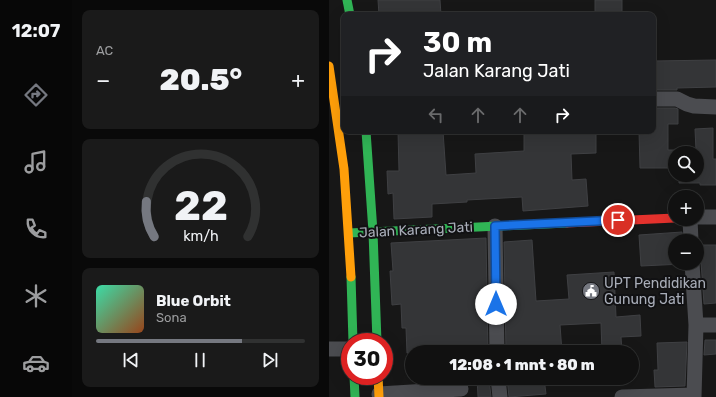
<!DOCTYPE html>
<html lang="id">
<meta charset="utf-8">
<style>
:root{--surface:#111;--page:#1a1a1a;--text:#f1f3f6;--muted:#9c9d9f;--line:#303131;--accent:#757880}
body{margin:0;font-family:Rubik,sans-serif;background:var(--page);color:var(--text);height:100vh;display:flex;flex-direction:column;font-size:15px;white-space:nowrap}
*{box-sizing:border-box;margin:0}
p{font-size:13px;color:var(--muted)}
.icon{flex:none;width:22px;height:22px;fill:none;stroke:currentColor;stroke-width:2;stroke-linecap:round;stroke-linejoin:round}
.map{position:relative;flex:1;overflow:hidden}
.sheet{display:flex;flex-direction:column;gap:10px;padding:10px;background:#090909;width:257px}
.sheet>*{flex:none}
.banner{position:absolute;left:12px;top:12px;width:315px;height:122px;border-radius:8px;box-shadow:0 4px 16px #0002,0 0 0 1px var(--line);background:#202124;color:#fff;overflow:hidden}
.controls{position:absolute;left:339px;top:146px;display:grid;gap:8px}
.controls a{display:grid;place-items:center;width:36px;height:36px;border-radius:50%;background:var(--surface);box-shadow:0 4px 16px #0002,0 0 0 1px var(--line);font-size:20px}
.speed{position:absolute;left:12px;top:333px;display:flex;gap:8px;font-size:20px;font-weight:700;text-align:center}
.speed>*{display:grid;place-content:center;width:52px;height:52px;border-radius:50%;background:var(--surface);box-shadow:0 4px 16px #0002,0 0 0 1px var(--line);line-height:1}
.speed .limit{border:6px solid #d22;background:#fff;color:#111}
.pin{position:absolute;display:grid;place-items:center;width:34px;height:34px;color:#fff;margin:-17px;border:2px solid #fff;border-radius:50%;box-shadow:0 1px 4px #0007}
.me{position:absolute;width:44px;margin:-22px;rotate:0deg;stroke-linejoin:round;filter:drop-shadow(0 0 3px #0008)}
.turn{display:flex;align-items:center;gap:14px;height:84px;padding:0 16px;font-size:18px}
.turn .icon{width:52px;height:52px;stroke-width:2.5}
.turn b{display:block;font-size:28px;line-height:34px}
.lanes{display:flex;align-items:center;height:38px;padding:0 16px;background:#0003;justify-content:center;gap:20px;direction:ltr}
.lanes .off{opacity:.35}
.big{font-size:30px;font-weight:800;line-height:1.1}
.sheet .widget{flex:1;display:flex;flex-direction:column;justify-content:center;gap:6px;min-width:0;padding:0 14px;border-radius:8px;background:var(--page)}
.sheet .dial{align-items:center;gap:0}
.dial svg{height:104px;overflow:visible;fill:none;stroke:var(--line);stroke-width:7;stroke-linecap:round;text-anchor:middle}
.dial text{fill:var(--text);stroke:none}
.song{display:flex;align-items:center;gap:12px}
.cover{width:48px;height:48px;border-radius:6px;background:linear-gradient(135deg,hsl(160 70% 55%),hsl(20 70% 35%))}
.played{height:4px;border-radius:2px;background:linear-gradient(90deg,var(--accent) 70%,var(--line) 70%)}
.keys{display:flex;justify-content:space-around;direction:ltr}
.heat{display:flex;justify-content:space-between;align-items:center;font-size:22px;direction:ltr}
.trip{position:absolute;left:76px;top:345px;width:234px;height:40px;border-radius:20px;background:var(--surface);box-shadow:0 4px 16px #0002,0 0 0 1px var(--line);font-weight:800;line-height:40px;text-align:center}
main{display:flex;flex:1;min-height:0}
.tab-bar{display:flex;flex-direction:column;width:72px;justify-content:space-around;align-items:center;background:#070707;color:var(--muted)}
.tab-bar .icon{width:28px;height:28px}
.tab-bar .on{color:var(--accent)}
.tab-bar b{font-size:18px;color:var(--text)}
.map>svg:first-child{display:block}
.building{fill:#343537;stroke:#3f4043}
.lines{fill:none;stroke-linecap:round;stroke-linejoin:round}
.street{stroke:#4b4c50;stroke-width:15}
.fast{stroke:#30b455;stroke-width:9}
.slow{stroke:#ff9f0a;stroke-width:9}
.jam{stroke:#e5322d;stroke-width:9}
.route-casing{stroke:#114b97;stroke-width:10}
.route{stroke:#1a73e8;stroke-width:7}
.labels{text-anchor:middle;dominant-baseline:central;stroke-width:4;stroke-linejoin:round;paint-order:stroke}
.street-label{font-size:14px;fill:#a8adb8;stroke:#111113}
.poi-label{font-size:14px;fill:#a8adb8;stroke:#111113;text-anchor:start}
</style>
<main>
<nav class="tab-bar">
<b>12:07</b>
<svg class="icon on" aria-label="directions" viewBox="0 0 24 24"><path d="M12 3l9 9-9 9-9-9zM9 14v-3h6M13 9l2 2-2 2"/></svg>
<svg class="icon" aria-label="music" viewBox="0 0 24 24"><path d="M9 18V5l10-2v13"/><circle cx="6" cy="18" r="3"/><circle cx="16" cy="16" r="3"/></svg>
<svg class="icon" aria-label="phone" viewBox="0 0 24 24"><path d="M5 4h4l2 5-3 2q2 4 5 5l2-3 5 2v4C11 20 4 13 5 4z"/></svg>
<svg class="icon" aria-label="climate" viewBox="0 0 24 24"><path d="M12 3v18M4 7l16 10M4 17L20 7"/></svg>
<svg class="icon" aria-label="car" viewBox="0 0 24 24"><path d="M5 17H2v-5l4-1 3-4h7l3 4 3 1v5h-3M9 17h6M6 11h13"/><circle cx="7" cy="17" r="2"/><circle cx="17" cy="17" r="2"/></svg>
</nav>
<section class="sheet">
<div class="widget"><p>AC</p>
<div class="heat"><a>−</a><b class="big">20.5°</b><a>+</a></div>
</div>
<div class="widget dial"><svg viewBox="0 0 100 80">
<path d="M14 69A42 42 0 1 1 86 69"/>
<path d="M14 69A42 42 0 0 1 8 42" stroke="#757880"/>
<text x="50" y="56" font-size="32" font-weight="700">22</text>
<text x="50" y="72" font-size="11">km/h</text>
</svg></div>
<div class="widget">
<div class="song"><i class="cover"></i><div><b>Blue Orbit</b><p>Sona</p></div></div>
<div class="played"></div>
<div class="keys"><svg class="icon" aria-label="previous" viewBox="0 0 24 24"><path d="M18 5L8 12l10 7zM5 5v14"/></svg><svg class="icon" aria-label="pause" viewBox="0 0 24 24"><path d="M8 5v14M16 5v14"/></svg><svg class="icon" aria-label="next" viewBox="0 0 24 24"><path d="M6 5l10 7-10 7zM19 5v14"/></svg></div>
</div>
</section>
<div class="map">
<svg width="387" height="397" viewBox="0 0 387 397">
<rect width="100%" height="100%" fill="#171717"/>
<!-- building -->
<path class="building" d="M49,0H111L112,15H50Z
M266,0H293V15H266Z
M387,60V87L348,88V90H324V61Z
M324,108H346L349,109V124H339V150H367L366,129L384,128V159H387V185H371V183H350V175H368V153H346V168H311L310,131H324Z
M69,131H114L117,175L147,173L146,154L195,151V132H267V153L242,154L243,180L257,179L259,206L194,211L193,197L138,200V202L103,204V217L65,219L64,193L59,194L58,171H70Z
M353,232V241H346V263L354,264L312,266L310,235Z
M157,238L159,352H151V348L78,353L77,328H73L72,304L63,305L61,271H64L62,243Z
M203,240L207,301L240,299L238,275L285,272L287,317L311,315L312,336L292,337L293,352H273L272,323L231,325L233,352H177L175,242Z
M370,245H387V303L375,304L372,262L368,256V247Z
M376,340H387V354L375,355Z
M358,342L356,386L326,387L325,370H329L328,343Z
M148,378H160L162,397H149Z
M178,378H215L217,394L180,397Z"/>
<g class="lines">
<!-- street -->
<path class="street" d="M324,99H348L358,104L365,106L387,107
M368,217H387
M361,219L362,241
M166,226L168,352
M363,263L367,325L365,397
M367,325H387
M0,349H21
M169,378L171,397
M50,394L132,389
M293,397L365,395"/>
<!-- fast -->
<path class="fast" d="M18,0L21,15
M37,131L44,232L48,342
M20,233L238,223
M22,277L24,342
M25,376L26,397"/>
<!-- slow -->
<path class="slow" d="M0,66L15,169L22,277
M49,376L50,397"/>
<!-- jam -->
<path class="jam" d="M238,223L346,218"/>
</g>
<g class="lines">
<defs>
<path id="route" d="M167,304L166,226L289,220"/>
</defs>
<!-- route casing -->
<use href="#route" class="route-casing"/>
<!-- route -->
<use href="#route" class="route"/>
</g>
<!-- icons -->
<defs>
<symbol id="civic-disc" viewBox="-11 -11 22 22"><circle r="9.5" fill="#757880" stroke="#111113"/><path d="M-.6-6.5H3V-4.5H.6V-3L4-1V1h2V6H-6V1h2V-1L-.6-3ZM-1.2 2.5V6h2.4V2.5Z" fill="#fff"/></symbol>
</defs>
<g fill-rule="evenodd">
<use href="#civic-disc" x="252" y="281" width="20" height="20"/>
</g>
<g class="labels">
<!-- street labels -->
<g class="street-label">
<text transform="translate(87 230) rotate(-3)">Jalan Karang Jati</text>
</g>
<!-- poi labels -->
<g class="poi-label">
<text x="275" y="283">UPT Pendidikan<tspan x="275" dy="16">Gunung Jati</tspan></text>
</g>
</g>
</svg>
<div class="controls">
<a><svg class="icon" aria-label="search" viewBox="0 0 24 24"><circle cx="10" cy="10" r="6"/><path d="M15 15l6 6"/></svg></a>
<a>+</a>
<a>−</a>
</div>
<div class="speed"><div class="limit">30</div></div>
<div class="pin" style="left:289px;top:220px;background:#d93025"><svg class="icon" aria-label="arrive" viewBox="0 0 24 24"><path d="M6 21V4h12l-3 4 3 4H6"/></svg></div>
<svg class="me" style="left:167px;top:304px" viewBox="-20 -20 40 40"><circle r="19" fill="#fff"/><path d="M0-13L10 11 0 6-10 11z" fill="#1a73e8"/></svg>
<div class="trip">12:08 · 1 mnt · 80 m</div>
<div class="banner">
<div class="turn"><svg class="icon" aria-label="right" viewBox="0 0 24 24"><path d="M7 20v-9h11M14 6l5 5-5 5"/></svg><div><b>30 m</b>Jalan Karang Jati</div></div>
<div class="lanes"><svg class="icon off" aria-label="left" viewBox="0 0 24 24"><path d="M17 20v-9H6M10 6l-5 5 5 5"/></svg><svg class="icon off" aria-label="ahead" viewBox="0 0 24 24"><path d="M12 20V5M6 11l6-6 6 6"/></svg><svg class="icon off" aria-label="ahead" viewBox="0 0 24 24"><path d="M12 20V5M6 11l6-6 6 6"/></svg><svg class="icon" aria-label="right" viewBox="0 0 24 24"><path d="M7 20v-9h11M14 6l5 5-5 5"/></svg></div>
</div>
</div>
</main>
